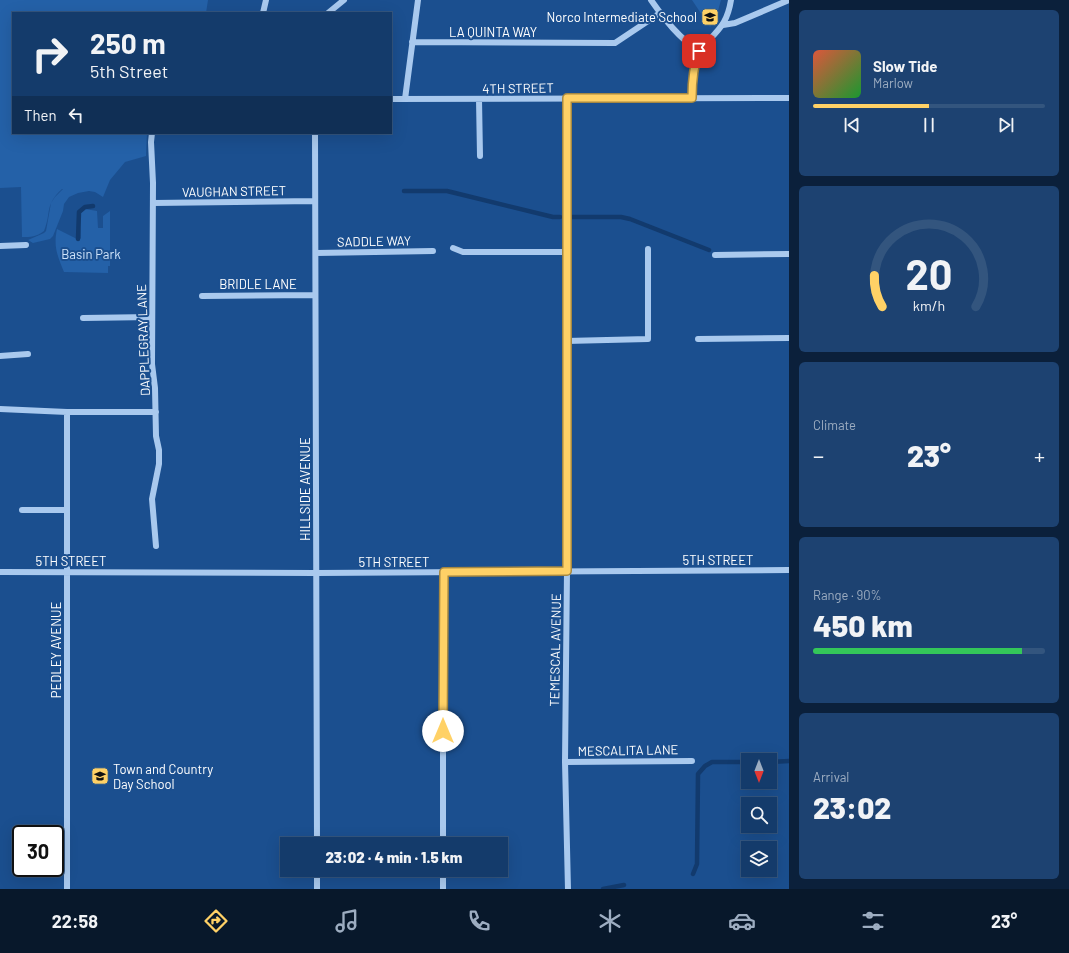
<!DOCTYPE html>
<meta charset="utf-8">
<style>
:root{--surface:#143b6b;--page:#1d4271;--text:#f1f3f6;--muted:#9dadc1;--line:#33557e;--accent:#ffd166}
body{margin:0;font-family:Barlow,sans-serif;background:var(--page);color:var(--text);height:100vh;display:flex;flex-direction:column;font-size:15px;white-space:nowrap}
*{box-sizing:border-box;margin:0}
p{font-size:13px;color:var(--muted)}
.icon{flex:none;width:22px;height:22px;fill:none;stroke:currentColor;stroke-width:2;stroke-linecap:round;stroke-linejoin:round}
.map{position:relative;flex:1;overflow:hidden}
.panel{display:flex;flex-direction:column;gap:10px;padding:10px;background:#0b203b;width:280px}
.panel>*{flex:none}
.guide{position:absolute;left:12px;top:12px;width:380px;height:122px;border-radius:0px;box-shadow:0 4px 16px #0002,0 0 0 1px var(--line);background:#143b6b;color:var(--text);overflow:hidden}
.needle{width:26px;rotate:180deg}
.controls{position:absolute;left:741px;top:753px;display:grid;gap:8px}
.controls a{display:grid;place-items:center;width:36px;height:36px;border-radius:0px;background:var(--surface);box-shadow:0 4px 16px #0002,0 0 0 1px var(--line);font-size:20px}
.speed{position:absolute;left:12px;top:825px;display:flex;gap:8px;font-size:20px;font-weight:700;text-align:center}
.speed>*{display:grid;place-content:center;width:52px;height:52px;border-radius:50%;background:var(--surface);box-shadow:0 4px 16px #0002,0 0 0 1px var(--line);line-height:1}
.speed .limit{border:2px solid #111;border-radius:6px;background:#fff;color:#111}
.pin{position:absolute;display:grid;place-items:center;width:34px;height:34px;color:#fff;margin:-17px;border-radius:8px;box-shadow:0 2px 6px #0006}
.me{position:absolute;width:44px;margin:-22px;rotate:0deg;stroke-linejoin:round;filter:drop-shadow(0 0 3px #0008)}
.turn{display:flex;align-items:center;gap:14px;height:84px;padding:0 12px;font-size:18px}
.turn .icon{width:52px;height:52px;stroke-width:2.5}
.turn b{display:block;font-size:28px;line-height:34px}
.then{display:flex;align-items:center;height:38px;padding:0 12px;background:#0003;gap:8px;font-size:15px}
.big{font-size:30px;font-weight:800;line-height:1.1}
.panel .card{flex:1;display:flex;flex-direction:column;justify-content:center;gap:6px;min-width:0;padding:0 14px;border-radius:6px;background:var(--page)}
.panel .dial{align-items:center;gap:0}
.dial svg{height:104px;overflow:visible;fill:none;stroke:var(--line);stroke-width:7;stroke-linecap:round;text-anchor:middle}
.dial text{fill:var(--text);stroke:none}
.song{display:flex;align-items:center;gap:12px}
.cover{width:48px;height:48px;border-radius:6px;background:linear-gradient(135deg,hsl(10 70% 55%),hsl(130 70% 35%))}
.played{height:4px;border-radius:2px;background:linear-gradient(90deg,var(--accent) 50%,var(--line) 50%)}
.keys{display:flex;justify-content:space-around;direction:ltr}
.heat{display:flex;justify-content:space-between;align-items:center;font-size:22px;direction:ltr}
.charge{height:6px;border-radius:3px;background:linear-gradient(90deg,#34c759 90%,var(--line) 0)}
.trip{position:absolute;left:280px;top:837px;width:228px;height:40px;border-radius:0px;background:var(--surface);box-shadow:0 4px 16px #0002,0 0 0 1px var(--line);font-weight:800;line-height:40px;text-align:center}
.tab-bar{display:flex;height:64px;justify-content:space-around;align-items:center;background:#08182b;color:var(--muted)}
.tab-bar .icon{width:28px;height:28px}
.tab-bar .current{color:var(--accent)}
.tab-bar b{font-size:18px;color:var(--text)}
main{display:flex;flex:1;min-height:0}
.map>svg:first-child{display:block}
.green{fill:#2461a8}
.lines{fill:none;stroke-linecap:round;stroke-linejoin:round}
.canal{stroke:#123a6d;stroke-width:4.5}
.minor{stroke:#a9c9ee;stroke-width:6}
.route-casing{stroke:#a68842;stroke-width:10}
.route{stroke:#ffd166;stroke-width:7}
.labels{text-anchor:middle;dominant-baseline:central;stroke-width:4;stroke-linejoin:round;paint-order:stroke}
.poi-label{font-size:13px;fill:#fff;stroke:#1b4f8f;text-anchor:end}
.street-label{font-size:13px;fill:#fff;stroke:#1b4f8f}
.park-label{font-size:13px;fill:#cfe3fa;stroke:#1b4f8f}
</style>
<main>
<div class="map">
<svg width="789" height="889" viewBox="0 0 789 889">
<rect width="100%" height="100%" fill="#1b4f8f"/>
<!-- green -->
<path class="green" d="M0,0H208L206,13H13V133H147L146,156L125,162L110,180L103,197L95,192L89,191L78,193L69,197L64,204L63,211L53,236L50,239L33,243L28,240L44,233L46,231L51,203L55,197L63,189H62C44,206 52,211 44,231C36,237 31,237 22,237L21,187L0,188Z
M692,0H721L716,18L710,27Z
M85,209L97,211L98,228H103V216L110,211V266H108V273L64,272C58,257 53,247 57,229L79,240L81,238L80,214Z"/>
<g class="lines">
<!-- canal -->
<path class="canal" d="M404,191H447L553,217H560
M571,217H621L630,219L709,250
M78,239L79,212L85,207L93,206
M770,762L789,761
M693,874L697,864L698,774L705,766L712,762H748
M603,889L624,885"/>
<!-- minor -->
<path class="minor" d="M651,0C665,20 679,38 699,51
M263,13L266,0
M328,13L344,0
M723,25L735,23L789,0
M412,42L615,43L660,13
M567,98V571L565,762L568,889
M692,98C692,82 691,66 699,52C701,48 706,44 709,40C722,27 728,19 731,0
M391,99L789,98
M405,99L418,0
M479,99L480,156
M152,133L151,142L153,183L152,364L155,388L156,436L159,450V464L152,499L156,546
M315,133L317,844
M153,203L315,201
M0,246L26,245
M453,248L463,252H566
M316,253L433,251
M715,255L789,254
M202,296L315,295
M83,318L152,317
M698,339L789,338
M566,341L648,339V249
M0,356L28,354
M0,409L67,412H156
M22,510H67
M0,572L316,573L789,570
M565,762L692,761
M443,844V573
M317,870V889
M67,889V412
M443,889V870"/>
</g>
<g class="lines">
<defs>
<path id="route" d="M443,731L444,572L567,571V98H692C692,81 693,67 699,51"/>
</defs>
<!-- route casing -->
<use href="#route" class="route-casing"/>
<!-- route -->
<use href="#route" class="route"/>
</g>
<!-- icons -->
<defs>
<symbol id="school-square" viewBox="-11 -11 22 22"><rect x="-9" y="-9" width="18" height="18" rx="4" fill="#ffd166" stroke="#1b4f8f"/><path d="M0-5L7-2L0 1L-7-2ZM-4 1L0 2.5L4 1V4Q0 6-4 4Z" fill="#111"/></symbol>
</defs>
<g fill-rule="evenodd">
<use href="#school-square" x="700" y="7" width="20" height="20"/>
<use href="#school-square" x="90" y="766" width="20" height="20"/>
</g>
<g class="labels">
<!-- poi labels -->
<g class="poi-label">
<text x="697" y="17">Norco Intermediate School</text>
<text x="113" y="769" text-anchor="start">Town and Country<tspan x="113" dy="15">Day School</tspan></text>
</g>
<!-- street labels -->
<g class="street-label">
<text x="493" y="32">LA QUINTA WAY</text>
<text transform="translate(518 88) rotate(-1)">4TH STREET</text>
<text transform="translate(234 191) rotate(-1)">VAUGHAN STREET</text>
<text transform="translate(374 241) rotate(-1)">SADDLE WAY</text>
<text x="258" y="284">BRIDLE LANE</text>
<text transform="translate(143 340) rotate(-92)">DAPPLEGRAY LANE</text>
<text transform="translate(305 489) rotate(-90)">HILLSIDE AVENUE</text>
<text x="718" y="560">5TH STREET</text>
<text x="71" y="561">5TH STREET</text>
<text x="394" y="562">5TH STREET</text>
<text transform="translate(56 650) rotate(-90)">PEDLEY AVENUE</text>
<text transform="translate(555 650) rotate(-89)">TEMESCAL AVENUE</text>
<text transform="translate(628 750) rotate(-1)">MESCALITA LANE</text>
</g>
<!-- park labels -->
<g class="park-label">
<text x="91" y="254">Basin Park</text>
</g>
</g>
</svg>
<div class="controls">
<a><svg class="needle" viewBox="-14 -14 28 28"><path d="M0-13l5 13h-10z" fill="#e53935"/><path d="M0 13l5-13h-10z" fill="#9dadc1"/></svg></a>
<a><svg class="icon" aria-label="search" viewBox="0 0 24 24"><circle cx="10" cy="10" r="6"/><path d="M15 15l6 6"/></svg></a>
<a><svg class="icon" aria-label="layers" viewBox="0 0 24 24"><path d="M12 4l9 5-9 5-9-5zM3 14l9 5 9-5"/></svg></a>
</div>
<div class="speed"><div class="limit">30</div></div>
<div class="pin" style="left:699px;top:51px;background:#d93025"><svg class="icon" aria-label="arrive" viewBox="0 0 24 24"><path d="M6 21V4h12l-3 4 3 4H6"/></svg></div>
<svg class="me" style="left:443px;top:731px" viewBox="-20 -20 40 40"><circle r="19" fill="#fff"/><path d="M0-13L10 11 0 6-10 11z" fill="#ffd166"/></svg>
<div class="trip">23:02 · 4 min · 1.5 km</div>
<div class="guide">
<div class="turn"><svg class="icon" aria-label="right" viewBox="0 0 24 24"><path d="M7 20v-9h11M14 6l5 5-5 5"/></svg><div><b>250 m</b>5th Street</div></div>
<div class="then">Then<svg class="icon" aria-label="left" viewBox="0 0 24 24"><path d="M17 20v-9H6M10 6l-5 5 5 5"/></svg></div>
</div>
</div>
<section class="panel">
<div class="card">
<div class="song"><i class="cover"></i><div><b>Slow Tide</b><p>Marlow</p></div></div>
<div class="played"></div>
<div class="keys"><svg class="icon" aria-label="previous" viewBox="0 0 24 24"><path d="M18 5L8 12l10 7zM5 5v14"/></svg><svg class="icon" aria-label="pause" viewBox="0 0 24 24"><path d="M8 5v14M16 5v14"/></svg><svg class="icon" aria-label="next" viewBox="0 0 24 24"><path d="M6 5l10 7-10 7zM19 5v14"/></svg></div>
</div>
<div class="card dial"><svg viewBox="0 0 100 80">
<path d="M14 69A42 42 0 1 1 86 69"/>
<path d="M14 69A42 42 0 0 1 8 45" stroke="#ffd166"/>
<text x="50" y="56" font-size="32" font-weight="700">20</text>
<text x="50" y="72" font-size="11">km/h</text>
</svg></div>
<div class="card"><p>Climate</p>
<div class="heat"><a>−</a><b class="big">23°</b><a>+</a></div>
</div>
<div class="card"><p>Range · 90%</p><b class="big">450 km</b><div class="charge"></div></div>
<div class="card"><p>Arrival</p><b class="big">23:02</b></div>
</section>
</main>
<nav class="tab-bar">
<b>22:58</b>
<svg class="icon current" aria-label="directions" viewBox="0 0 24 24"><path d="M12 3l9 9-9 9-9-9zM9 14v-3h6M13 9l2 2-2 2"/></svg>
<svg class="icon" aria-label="music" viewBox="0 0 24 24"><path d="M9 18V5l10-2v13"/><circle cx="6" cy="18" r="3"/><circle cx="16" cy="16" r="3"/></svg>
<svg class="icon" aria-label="phone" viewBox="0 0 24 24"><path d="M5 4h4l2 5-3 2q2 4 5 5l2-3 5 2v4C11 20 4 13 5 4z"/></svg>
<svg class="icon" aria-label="climate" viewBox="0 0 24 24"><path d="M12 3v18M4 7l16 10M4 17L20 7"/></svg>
<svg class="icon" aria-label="car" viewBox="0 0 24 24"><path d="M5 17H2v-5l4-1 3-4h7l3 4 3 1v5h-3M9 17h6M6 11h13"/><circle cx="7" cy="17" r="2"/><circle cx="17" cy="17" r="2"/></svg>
<svg class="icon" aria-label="filters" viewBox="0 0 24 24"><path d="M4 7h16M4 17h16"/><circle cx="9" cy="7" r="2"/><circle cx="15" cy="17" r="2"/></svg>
<b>23°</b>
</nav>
